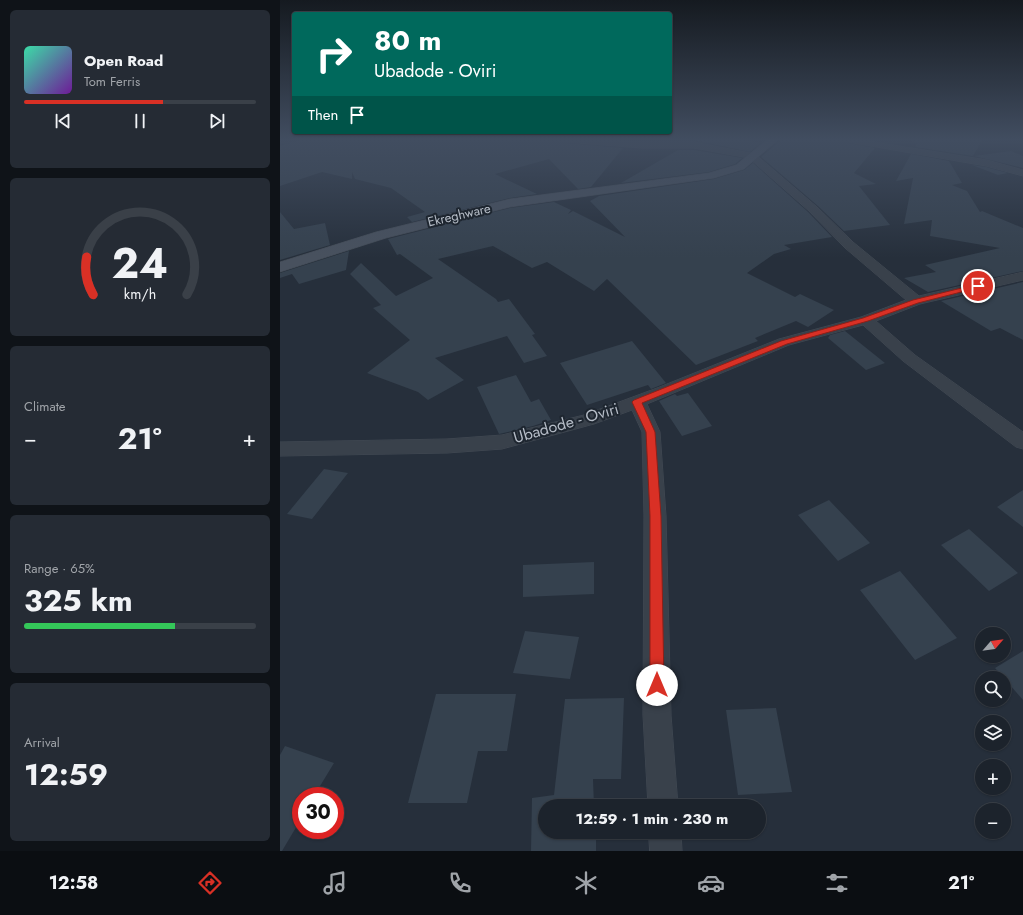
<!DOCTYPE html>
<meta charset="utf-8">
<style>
:root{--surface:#1c232c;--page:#252b34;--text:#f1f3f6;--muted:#a0a4a9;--line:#3a4048;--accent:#d93025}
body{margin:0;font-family:Jost,sans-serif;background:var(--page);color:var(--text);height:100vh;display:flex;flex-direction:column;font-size:15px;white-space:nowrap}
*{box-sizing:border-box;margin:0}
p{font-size:13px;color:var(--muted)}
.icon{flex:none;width:22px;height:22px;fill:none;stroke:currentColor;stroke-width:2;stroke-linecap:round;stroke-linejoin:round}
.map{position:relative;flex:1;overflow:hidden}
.sheet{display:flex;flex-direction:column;gap:10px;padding:10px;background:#0f1318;width:280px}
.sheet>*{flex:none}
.hud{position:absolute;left:12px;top:12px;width:380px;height:122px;border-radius:4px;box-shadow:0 1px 3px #0004,0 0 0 1px var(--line);background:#00695c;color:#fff;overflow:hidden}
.needle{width:26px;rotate:62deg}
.tools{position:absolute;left:695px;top:627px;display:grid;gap:8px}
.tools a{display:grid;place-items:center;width:36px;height:36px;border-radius:50%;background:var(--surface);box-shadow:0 1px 3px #0004,0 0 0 1px var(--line);font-size:20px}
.speed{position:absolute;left:12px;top:787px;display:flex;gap:8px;font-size:20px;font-weight:700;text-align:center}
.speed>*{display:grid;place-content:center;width:52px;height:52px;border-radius:50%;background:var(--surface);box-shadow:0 1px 3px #0004,0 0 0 1px var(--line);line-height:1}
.speed .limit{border:6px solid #d22;background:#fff;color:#111}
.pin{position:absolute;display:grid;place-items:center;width:34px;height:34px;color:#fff;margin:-17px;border:2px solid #fff;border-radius:50%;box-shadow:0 1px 4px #0007}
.me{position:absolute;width:44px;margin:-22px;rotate:0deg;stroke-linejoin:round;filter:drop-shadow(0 0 3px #0008)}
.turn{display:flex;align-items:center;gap:14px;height:84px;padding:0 16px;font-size:18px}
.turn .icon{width:52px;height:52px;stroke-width:2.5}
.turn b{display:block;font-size:28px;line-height:34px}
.then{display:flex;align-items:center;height:38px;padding:0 16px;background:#0003;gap:8px;font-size:15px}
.big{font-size:30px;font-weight:700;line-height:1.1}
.sheet .widget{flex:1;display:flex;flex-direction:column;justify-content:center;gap:6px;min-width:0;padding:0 14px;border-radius:6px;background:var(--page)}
.sheet .dial{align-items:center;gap:0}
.dial svg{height:104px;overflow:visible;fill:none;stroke:var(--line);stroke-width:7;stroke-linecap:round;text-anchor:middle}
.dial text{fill:var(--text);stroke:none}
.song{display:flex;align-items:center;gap:12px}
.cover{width:48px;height:48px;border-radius:6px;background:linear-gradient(135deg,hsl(160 70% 55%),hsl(280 70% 35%))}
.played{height:4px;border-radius:2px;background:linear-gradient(90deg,var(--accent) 60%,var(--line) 60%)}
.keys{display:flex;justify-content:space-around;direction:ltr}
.heat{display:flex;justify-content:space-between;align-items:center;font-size:22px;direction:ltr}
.charge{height:6px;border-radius:3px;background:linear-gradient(90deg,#34c759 65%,var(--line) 0)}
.trip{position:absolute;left:258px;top:799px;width:228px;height:40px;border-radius:20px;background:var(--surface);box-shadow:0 1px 3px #0004,0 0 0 1px var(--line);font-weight:700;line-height:40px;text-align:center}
.dock{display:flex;height:64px;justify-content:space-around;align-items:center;background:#0b0e12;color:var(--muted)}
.dock .icon{width:28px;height:28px}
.dock .selected{color:var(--accent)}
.dock b{font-size:18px;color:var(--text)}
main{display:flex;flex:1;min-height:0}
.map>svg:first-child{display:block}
.building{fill:#35414e}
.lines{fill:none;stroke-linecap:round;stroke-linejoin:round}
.street-casing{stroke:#424a54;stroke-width:1}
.secondary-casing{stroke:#424a54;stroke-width:1}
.street{fill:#39414b;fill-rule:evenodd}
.secondary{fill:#48515e;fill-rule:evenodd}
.route{fill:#d93025;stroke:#8d1f18}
.labels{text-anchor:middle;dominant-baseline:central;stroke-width:4;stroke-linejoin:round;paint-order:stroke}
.far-street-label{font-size:13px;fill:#b5bcc6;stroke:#1e2630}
.street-label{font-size:16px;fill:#b5bcc6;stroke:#1e2630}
</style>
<main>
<section class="sheet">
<div class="widget">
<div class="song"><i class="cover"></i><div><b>Open Road</b><p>Tom Ferris</p></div></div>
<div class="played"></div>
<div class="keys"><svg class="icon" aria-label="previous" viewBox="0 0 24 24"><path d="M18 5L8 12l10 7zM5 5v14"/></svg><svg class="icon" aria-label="pause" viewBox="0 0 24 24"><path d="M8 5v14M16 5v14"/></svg><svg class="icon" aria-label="next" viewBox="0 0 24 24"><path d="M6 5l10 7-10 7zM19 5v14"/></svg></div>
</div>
<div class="widget dial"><svg viewBox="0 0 100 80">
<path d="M14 69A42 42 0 1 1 86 69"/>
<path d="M14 69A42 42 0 0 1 9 40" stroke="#d93025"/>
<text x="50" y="56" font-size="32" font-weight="700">24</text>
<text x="50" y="72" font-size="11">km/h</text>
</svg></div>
<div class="widget"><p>Climate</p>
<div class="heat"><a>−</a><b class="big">21°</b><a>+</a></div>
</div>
<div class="widget"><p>Range · 65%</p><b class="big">325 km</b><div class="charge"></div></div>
<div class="widget"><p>Arrival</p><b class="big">12:59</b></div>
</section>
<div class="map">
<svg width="743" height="851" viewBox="0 0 743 851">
<rect width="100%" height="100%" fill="#262f3b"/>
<!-- building -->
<path class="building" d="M23,139H253L268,140L273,142L343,148L311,187L298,189L269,159L215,174L257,194L230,198L132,222L127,217L145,212L111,188L75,179L72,172V179L42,172L0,186V146Z
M417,139H457L481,143L470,152L414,140Z
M502,139H557L562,142L595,148L574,173L596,184L579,186L610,225L564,231L538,206L481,157Z
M629,139H703L693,156L635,147L637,143Z
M398,150H414L462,158L455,164L429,172L341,183Z
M731,151L743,156V168L694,156Z
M631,154L669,161L682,183L672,185L687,191L700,212L702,211L743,228V271L648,292L624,278L656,272L645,265L720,248L650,236L652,220L624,224L633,178L616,181Z
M473,163L528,212L552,237L504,245L511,249L494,254L467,273L515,297L520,294L554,310L528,327L516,321L475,338L478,341L416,365L327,279L314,291L267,262L252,268L213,246L158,259L216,299L218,302L229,299L255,334L252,335L267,356L244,363L227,336L155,358L184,380L148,400L138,392L87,373L130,340L93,308L101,305L70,274L81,263L116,296L153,278L120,254L117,255L108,239L230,208L274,202L291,210L288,214L293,211L345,237L310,201L319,196L434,179L464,170Z
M692,165L706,167L728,173L718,175Z
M0,212L14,229L45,223L50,245L0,260Z
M69,251L66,270L19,284L12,274L0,278V273Z
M743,282V340L720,328L711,331L661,301Z
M565,331L605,363L586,370L548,338L550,335Z
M352,341L386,383L371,389L368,385L307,405L280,363Z
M236,375L251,402L259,399L271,420L253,426L219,434L197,387Z
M408,393L432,426L402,436L379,401L395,394L397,396Z
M44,469L68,473L32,519L7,514Z
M743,490V527L717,507Z
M549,500L590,543L558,561L518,515Z
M689,529L738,573L709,591L661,545Z
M314,562V594L243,597V565Z
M620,571L677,638L635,660L580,590Z
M245,631L299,637L290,679L233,673Z
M743,651V700L715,668Z
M156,694H236L227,751H198L187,803H128Z
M344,698L341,779H313L314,806H265V832H316V851H251L252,798L274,795L285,699Z
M496,708L512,792L458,795L446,710Z
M5,746L54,763L34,796H21V819L2,851H0V755Z"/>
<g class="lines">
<defs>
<path id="street" d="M269,139H306L362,142H414L475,154L537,207L573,242L639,296L743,272V280L640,304L596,321L635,355L743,432V449L736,447L623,361L583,325L509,345L367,404L380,432L386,516L391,715L398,806H368L363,715L364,516L362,432L352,410L314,424L222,449L167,453L0,456V442L167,439L222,435L304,415L377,388L499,339L581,317L626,300L565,248L529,211L469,158L414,148H362L273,141Z
M558,139H575L707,160L743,170V176L706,166L562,141Z
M369,832H401L402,851H370Z"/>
<path id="secondary" d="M488,139H499L464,169L434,178L230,207L106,238L0,272V262L96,232L230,199L429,173L456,165Z"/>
</defs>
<!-- street casing -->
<use href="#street" class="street-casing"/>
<!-- secondary casing -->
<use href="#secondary" class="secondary-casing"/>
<!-- street -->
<use href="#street" class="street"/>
<!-- secondary -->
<use href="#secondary" class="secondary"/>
</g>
<!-- sky -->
<linearGradient id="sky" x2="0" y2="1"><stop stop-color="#151a20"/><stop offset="0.54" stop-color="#414d60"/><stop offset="1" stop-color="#414d60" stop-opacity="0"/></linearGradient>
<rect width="743" height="258" fill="url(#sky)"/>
<!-- route -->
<path class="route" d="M698,284H701V287L638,303L588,321L507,344L362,403L375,432L381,516L384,685L382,689L377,691L372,689L370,685V516L366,432L352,402L354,400L501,341L583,318L633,300Z"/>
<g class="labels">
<!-- far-street labels -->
<g class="far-street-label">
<text transform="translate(179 215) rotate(-13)">Ekreghware</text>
</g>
<!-- street labels -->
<g class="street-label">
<text transform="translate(286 423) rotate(-16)">Ubadode - Oviri</text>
</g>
</g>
</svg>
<div class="tools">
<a><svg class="needle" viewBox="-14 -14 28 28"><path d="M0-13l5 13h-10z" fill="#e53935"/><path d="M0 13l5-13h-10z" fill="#a0a4a9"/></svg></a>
<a><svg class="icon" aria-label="search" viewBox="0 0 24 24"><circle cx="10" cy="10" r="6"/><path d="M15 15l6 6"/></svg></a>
<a><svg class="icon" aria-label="layers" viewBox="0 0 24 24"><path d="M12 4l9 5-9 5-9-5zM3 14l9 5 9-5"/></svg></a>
<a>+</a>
<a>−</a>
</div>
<div class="speed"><div class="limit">30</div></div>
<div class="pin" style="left:698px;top:286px;background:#d93025"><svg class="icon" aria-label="arrive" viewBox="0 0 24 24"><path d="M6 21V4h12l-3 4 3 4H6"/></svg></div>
<svg class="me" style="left:377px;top:685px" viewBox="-20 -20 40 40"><circle r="19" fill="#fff"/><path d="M0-13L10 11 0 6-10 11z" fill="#d93025"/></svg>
<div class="trip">12:59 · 1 min · 230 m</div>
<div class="hud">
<div class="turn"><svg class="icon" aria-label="right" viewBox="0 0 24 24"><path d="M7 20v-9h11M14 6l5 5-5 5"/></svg><div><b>80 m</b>Ubadode - Oviri</div></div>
<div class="then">Then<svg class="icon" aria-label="arrive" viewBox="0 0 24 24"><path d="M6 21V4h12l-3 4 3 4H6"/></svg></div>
</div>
</div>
</main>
<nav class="dock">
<b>12:58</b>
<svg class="icon selected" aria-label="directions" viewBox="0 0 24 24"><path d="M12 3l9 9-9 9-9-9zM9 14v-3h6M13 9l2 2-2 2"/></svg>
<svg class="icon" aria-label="music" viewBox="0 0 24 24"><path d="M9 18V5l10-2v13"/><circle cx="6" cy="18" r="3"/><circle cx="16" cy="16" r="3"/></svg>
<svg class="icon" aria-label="phone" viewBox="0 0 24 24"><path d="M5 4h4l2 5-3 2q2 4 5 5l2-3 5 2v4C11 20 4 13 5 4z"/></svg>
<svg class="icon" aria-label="climate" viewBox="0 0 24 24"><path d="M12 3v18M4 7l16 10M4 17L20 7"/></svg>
<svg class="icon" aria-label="car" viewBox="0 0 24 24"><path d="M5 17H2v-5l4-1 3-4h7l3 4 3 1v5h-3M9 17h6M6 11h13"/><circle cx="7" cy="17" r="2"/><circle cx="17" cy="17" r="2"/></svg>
<svg class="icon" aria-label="filters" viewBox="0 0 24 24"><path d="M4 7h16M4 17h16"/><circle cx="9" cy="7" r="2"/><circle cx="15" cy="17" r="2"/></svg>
<b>21°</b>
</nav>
